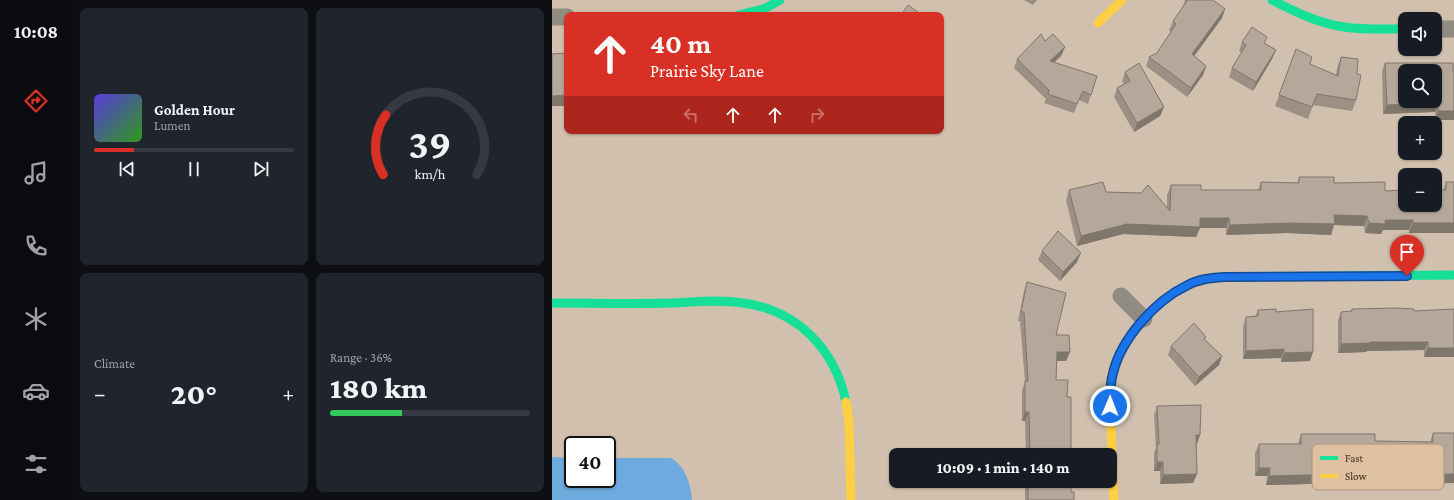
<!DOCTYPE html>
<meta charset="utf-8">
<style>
:root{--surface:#171b24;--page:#20242c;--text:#f1f3f6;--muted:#9ea1a6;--line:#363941;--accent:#d93025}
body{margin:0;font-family:"Crimson Pro",serif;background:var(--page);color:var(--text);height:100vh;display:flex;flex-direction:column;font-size:15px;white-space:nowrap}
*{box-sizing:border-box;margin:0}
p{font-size:13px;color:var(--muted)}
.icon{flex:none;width:22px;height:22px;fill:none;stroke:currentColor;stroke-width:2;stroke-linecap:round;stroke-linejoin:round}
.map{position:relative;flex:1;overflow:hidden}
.drawer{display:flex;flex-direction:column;gap:8px;padding:8px;background:#0d0f14;width:480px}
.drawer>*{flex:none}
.top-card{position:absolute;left:12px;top:12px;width:380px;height:122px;border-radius:8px;box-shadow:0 1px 3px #0004;background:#d93025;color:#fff;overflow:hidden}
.tools{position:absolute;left:846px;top:12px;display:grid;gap:8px}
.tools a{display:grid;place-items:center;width:44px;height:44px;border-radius:8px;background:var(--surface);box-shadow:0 1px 3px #0004;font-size:20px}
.speed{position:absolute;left:12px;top:436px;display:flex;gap:8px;font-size:20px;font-weight:700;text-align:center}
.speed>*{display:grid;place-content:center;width:52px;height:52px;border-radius:50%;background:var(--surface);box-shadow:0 1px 3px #0004;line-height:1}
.speed .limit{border:2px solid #111;border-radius:6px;background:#fff;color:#111}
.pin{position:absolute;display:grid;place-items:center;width:34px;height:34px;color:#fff;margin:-41px -17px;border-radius:50% 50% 50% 0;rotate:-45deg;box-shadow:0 0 4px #0007}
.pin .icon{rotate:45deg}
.me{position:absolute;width:44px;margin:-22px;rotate:1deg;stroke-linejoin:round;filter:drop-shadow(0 0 3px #0008)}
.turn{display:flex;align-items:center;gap:14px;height:84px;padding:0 20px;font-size:18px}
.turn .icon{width:52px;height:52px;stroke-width:2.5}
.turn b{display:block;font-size:28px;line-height:34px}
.lanes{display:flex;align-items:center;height:38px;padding:0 20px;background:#0003;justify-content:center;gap:20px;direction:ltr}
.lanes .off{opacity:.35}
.big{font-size:30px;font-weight:800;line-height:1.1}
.drawer .tile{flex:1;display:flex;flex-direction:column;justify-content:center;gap:6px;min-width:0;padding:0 14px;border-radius:8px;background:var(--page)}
.drawer .dial{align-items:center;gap:0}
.dial svg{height:104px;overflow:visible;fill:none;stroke:var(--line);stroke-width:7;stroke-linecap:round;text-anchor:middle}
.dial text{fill:var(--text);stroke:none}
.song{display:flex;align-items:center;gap:12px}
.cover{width:48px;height:48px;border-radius:6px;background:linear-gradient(135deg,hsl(250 70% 55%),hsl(110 70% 35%))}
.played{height:4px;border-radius:2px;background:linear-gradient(90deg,var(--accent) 20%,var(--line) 20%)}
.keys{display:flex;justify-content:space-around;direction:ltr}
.heat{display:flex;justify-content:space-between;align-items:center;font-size:22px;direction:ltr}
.charge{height:6px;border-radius:3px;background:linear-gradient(90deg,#34c759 36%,var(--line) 0)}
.drawer .tiles{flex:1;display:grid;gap:8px;grid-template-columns:repeat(2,1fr)}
.trip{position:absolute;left:337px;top:448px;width:228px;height:40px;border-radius:8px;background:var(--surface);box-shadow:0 1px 3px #0004;font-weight:800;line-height:40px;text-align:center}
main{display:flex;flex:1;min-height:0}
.dock{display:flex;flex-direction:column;width:72px;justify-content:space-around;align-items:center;background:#090b0e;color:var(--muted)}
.dock .icon{width:28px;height:28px}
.dock .current{color:var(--accent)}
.dock b{font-size:18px;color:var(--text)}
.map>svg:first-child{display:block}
.water{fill:#6daade}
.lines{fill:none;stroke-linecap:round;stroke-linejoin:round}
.street{stroke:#918c82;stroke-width:17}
.fast{stroke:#16e098;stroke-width:9}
.slow{stroke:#ffcf43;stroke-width:9}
.wall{fill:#9c9084}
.shaded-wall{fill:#7f766c}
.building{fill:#b5a89a;stroke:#7f766c;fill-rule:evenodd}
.route-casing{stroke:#114b97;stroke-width:10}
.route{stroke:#1a73e8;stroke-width:7}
.key{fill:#dfc0a0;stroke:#ae947a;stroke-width:1}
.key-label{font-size:11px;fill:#3b2f23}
</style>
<main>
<nav class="dock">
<b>10:08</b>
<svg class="icon current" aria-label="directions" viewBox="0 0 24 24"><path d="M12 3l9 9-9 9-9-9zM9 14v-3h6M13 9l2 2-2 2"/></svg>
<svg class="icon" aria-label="music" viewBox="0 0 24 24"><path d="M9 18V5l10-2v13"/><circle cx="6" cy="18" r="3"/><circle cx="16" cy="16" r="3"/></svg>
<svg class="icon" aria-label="phone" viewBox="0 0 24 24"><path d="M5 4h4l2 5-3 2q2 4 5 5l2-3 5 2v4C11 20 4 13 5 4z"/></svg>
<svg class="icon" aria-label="climate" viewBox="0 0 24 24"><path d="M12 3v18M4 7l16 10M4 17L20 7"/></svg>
<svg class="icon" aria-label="car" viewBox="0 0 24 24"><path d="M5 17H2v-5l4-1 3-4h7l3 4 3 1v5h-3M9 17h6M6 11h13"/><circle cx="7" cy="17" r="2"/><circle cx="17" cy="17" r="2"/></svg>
<svg class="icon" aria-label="filters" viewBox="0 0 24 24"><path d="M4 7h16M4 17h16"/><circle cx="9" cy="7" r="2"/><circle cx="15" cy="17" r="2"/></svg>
</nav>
<section class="drawer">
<div class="tiles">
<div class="tile">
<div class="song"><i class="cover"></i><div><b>Golden Hour</b><p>Lumen</p></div></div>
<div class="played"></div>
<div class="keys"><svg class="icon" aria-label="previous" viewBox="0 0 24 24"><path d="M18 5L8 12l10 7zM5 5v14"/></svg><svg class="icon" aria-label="pause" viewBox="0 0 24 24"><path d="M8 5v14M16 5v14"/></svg><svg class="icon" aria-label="next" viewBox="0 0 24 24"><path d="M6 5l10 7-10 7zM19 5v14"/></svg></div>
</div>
<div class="tile dial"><svg viewBox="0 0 100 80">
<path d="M14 69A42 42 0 1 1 86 69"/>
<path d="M14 69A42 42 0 0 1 16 23" stroke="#d93025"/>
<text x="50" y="56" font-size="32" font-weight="700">39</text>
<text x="50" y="72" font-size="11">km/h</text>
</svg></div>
<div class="tile"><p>Climate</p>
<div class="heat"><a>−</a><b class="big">20°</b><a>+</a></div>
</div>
<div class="tile"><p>Range · 36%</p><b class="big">180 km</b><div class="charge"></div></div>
</div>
</section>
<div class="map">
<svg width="902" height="500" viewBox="0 0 902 500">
<rect width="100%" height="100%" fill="#d1c0ae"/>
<!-- water -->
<path class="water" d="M0,457L21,458V479H55V458H119C133,466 139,484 140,500H0Z"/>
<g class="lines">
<!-- street -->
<path class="street" d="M0,17H15
M883,29H902
M569,296L592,319"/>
<!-- fast -->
<path class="fast" d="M720,0C743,12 766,23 792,27C812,30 833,29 853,29
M187,15L212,9L228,0
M676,277L902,275
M0,303C39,303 79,304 118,303C142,302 167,299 191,303C245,310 283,349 294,402"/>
<!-- slow -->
<path class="slow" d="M546,23L570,0
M294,402L297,421L299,500
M562,500C561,476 560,451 559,427C558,409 556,389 560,372C568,346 585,325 604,307C626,287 647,277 676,277"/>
</g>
<!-- wall -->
<path class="wall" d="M472,0H485L481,5Z
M633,0H661L673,9L670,18L642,56L654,66L651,75L635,97L594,66L597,57L605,53L619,32L617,30L621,21L630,8Z
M493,41L513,47L509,56L502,62L539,95L536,104L527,100L522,113L492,103L494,99L462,68L465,59Z
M690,42L713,43L724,50L720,59L701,91L677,77L680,68L690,53L687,51Z
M744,49L758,64L784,75L785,68L789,57L805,74L804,100L800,111L761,105L756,119L723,106Z
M833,63L902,72L883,120V112L831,114L830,71Z
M573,72L612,107L608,116L582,132L562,97L565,88L572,84L570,81Z
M747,177L833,191L891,190L894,182L902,233H857V230H831L829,234L813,233L812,226L782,225L779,235L735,233L674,235V228H648L644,237L571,234L525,246L514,200L517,190L554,192L615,207V195L619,185L649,190H706L709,182L745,183Z
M490,251L525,262L508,281L486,260Z
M475,282L504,335L518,352L514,361H505L504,380L515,397L519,455H474L473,421H470V390L473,382L468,321H466L472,291Z
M800,309L862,311L902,309L872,357V350L815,351L814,352L786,353V320L789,312L799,311Z
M706,310L724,312L758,361L729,362V358L691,359V326L694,317H703Z
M654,337L653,340L670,356L667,365L643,386L616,355L619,346Z
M605,406L645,444H644L645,474L641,483L608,484V471H602V453L604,448L602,415Z
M881,433H902L865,485L847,484L846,481L820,482V484L794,483L714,485L715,476H703V453L707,444H746L749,434L823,441L878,442Z
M474,481H519V492L522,500H473V485Z"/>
<!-- shaded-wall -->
<path class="shaded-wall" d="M673,9L670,18L637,63L640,54Z
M513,47L509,56L494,70L498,61Z
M724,50L720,59L701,91L704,82Z
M654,66L651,75L635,97L639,88Z
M15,95V106H0V96Z
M886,103L883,112L831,114L835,105Z
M612,107L608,116L582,132L585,123Z
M886,111H902V120H883Z
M782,215L815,216L812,226L782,225L779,235L735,233L674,235L678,225Z
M648,218H677L674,228H648L644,237L571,234L525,246L529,236L575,224Z
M833,220H861L857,230H831L829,234L813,233L817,223Z
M861,223H902V233H857Z
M529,253L525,262L508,281L511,272Z
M818,342H876L872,350L815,351L814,352L786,353L789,344Z
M876,348H902V357H872Z
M732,349L729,358L691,359L694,351Z
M505,352H518L514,361H502Z
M761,352L758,361L729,362L732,353Z
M670,356L667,365L643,386L647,377Z
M473,412H477L473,421H470Z
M644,435H648L645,444H641Z
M605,462H611L608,471H602Z
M707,468H718L715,476H703Z
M850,472L846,481L820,482V484L794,483L714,485L717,476Z
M645,474L641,483L608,484L611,475Z
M902,474V483L865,484V485L847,484L850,475Z"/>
<!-- building -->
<path class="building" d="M634,0H661L673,9L640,54L654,66L639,88L597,57L605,53L624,24L621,21L635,1Z
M356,5L370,15H349Z
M700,27L715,37L712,43L724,50L704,82L680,68L694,45L690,42Z
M489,34L493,41L501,34L513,47L498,61L545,76L539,95L531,91L525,104L496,94L497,90L465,59Z
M744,49L760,57L758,64L786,76L789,57L806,59L805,74L809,75L804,100L765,94L760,107L727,95Z
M15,53V95L0,96V54Z
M587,63L612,107L585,123L565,88L578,81L573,72Z
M833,63H901V72H902V111H886V103L835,105ZM853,71H883V101H853Z
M747,177H782V183L833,182V191L853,190V205H883V190H894V182H902V223H861V220H833V224L817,223L815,216L782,215L783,224L739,223L678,225L677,218H648V227L575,224L529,236L517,190L551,182L554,192L589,193L596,185L618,211L619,185H649V190H709V182L747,183Z
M506,231L529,253L511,272L490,251Z
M475,282L514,293L504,335H517L518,352H505L504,380H516L515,397H519V455H478L477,412H473V381H476L472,312H469Z
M845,308L862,309V311L902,309V348H876V342H818V343L789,344V312L800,311V309Z
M724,309V312L761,309V352L732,353V349L694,351V317L706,316V310Z
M642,323L654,337L652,339L670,356L647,377L619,346Z
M649,405L648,435H644L645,474L611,475V462H605V444H607L605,406Z
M881,433H902V474L868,475V476L850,475V472L823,473V475L797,474L717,476L718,468H707V444H749V434H823V441L881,442Z
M476,481H519V492H522V500H476Z"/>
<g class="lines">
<defs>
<path id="route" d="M558,406C558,395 558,383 561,373C569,339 603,301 634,286C646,279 659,278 672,277L855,276"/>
</defs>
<!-- route casing -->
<use href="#route" class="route-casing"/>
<!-- route -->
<use href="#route" class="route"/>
</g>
<!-- legend -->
<rect x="760" y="444" width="132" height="46" rx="6" class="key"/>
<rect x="768" y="456" width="18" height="4" fill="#16e098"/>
<rect x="768" y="474" width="18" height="4" fill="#ffcf43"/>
<g class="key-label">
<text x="793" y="462">Fast</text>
<text x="793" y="480">Slow</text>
</g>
</svg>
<div class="tools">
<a><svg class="icon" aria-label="sound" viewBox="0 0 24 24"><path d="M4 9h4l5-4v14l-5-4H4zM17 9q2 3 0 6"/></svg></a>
<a><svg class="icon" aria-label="search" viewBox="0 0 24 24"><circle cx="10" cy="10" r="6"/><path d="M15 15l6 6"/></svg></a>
<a>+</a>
<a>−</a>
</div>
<div class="speed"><div class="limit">40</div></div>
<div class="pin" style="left:855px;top:276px;background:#d93025"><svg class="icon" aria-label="arrive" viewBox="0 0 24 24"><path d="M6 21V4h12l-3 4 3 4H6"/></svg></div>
<svg class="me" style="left:558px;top:406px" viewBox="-20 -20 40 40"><circle r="17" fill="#1a73e8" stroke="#fff" stroke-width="3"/><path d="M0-11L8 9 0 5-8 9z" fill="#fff"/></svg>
<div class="trip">10:09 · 1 min · 140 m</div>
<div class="top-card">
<div class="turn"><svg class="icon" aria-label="ahead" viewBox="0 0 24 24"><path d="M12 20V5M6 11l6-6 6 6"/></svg><div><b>40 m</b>Prairie Sky Lane</div></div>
<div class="lanes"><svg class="icon off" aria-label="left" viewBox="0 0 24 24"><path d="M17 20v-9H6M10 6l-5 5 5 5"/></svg><svg class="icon" aria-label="ahead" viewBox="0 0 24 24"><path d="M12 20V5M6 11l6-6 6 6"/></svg><svg class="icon" aria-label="ahead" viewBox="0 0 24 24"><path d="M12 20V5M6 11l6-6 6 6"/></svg><svg class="icon off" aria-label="right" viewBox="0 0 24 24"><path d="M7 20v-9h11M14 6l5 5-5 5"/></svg></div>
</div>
</div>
</main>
